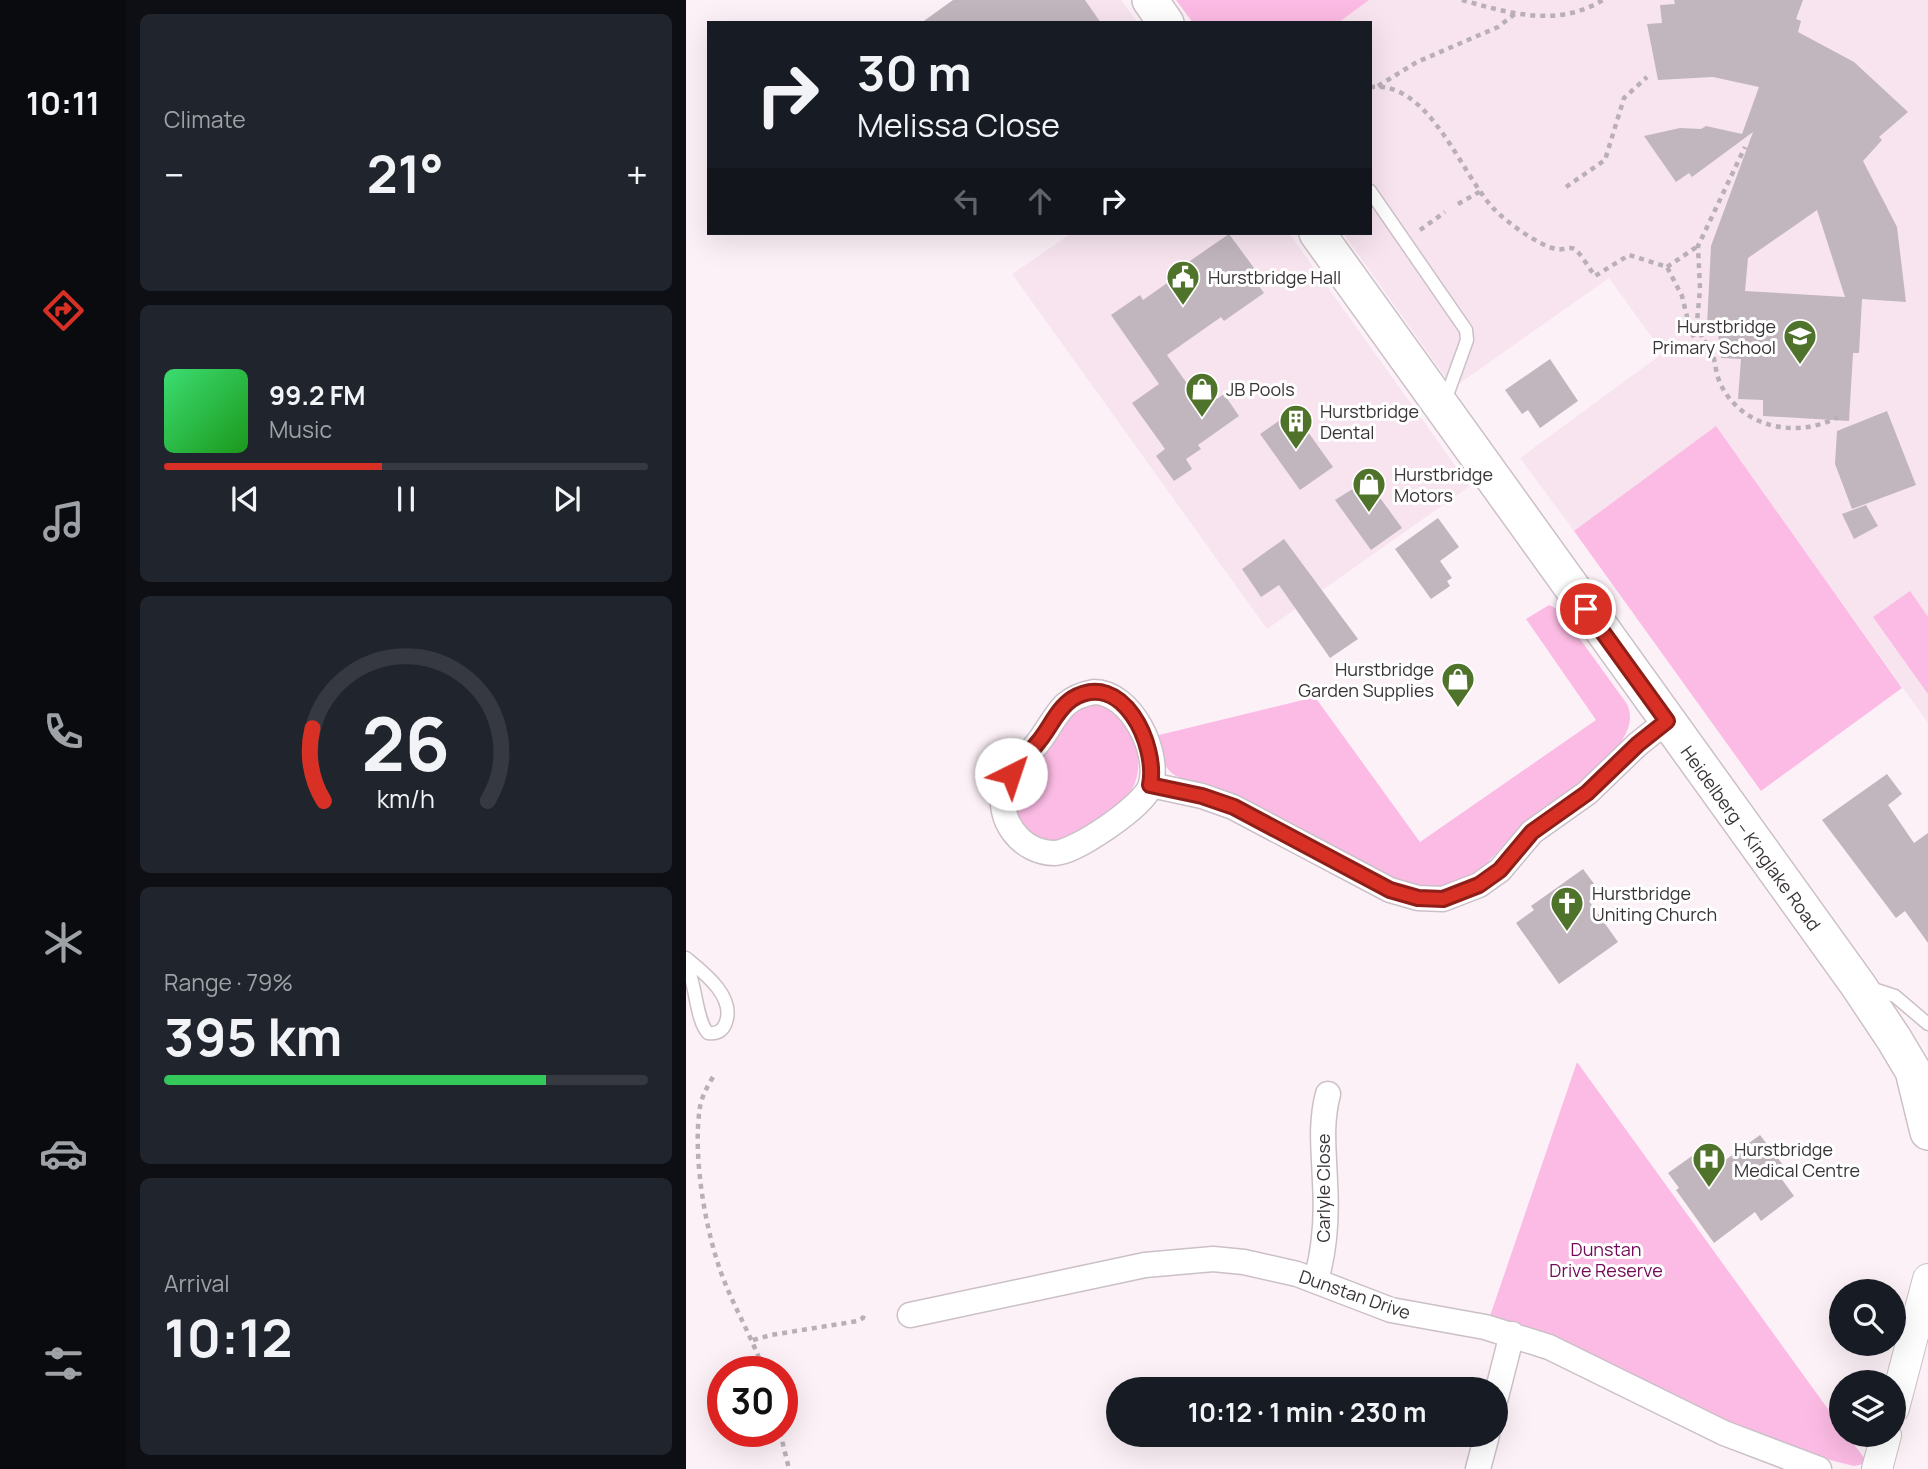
<!DOCTYPE html>
<meta charset="utf-8">
<style>
:root{--surface:#171b24;--page:#20242c;--text:#f1f3f6;--muted:#9ea1a6;--line:#363941;--accent:#d93025}
body{margin:0;font-family:Manrope,sans-serif;background:var(--page);color:var(--text);height:100vh;display:flex;flex-direction:column;font-size:26px;white-space:nowrap}
*{box-sizing:border-box;margin:0}
p{font-size:23px;color:var(--muted)}
.icon{flex:none;width:38px;height:38px;fill:none;stroke:currentColor;stroke-width:2;stroke-linecap:round;stroke-linejoin:round}
.map{position:relative;flex:1;overflow:hidden}
.sheet{display:flex;flex-direction:column;gap:14px;padding:14px;background:#0d0f14;width:560px}
.sheet>*{flex:none}
.top-card{position:absolute;left:21px;top:21px;width:665px;height:214px;border-radius:0px;box-shadow:0 7px 28px #0002;background:#171b24;color:var(--text);overflow:hidden}
.fabs{position:absolute;left:1143px;top:1279px;display:grid;gap:14px}
.fabs a{display:grid;place-items:center;width:77px;height:77px;border-radius:50%;background:var(--surface);box-shadow:0 7px 28px #0002;font-size:35px}
.speed{position:absolute;left:21px;top:1356px;display:flex;gap:14px;font-size:35px;font-weight:700;text-align:center}
.speed>*{display:grid;place-content:center;width:91px;height:91px;border-radius:50%;background:var(--surface);box-shadow:0 7px 28px #0002;line-height:1}
.speed .limit{border:10px solid #d22;background:#fff;color:#111}
.pin{position:absolute;display:grid;place-items:center;width:60px;height:60px;color:#fff;margin:-30px;border:4px solid #fff;border-radius:50%;box-shadow:0 2px 7px #0007}
.me{position:absolute;width:77px;margin:-38px;rotate:41deg;stroke-linejoin:round;filter:drop-shadow(0 0 5px #0008)}
.turn{display:flex;align-items:center;gap:24px;height:147px;padding:0 35px;font-size:32px}
.turn .icon{width:91px;height:91px;stroke-width:2.5}
.turn b{display:block;font-size:49px;line-height:60px}
.lanes{display:flex;align-items:center;height:66px;padding:0 35px;background:#0003;justify-content:center;gap:35px;direction:ltr}
.lanes .off{opacity:.35}
.big{font-size:52px;font-weight:700;line-height:1.1}
.sheet .tile{flex:1;display:flex;flex-direction:column;justify-content:center;gap:10px;min-width:0;padding:0 24px;border-radius:10px;background:var(--page)}
.sheet .dial{align-items:center;gap:0}
.dial svg{height:182px;overflow:visible;fill:none;stroke:var(--line);stroke-width:7;stroke-linecap:round;text-anchor:middle}
.dial text{fill:var(--text);stroke:none}
.song{display:flex;align-items:center;gap:21px}
.cover{width:84px;height:84px;border-radius:10px;background:linear-gradient(135deg,hsl(140 70% 55%),hsl(120 70% 35%))}
.played{height:7px;border-radius:4px;background:linear-gradient(90deg,var(--accent) 45%,var(--line) 45%)}
.keys{display:flex;justify-content:space-around;direction:ltr}
.heat{display:flex;justify-content:space-between;align-items:center;font-size:38px;direction:ltr}
.charge{height:10px;border-radius:5px;background:linear-gradient(90deg,#34c759 79%,var(--line) 0)}
.trip{position:absolute;left:420px;top:1377px;width:402px;height:70px;border-radius:35px;background:var(--surface);box-shadow:0 7px 28px #0002;font-weight:700;line-height:70px;text-align:center}
main{display:flex;flex:1;min-height:0}
.tab-bar{display:flex;flex-direction:column;width:126px;justify-content:space-around;align-items:center;background:#090b0e;color:var(--muted)}
.tab-bar .icon{width:49px;height:49px}
.tab-bar .on{color:var(--accent)}
.tab-bar b{font-size:32px;color:var(--text)}
.map>svg:first-child{display:block}
.built{fill:#f7e4ef}
.green{fill:#fcbbe4}
.building{fill:#c1b6bd;fill-rule:evenodd}
.lines{fill:none;stroke-linecap:round;stroke-linejoin:round}
.service-casing{stroke:#cbc0c7;stroke-width:15}
.minor-casing{stroke:#cbc0c7;stroke-width:27}
.tertiary-casing{stroke:#cbc0c7;stroke-width:32}
.secondary-casing{stroke:#cbc0c7;stroke-width:38}
.path{stroke:#b9afb5;stroke-width:4.5;stroke-dasharray:5 5;stroke-linecap:butt}
.service{stroke:#fff;stroke-width:12}
.minor{stroke:#fff;stroke-width:24}
.tertiary{stroke:#fff;stroke-width:30}
.secondary{stroke:#fff;stroke-width:35}
.route-casing{stroke:#8d1f18;stroke-width:18}
.route{stroke:#d93025;stroke-width:12}
.labels{text-anchor:middle;dominant-baseline:central;stroke-width:6;stroke-linejoin:round;paint-order:stroke}
.poi-label{font-size:18px;fill:#393437;stroke:#fff;text-anchor:start}
.street-label{font-size:18px;fill:#393437;stroke:#fff}
.park-label{font-size:18px;fill:#720a59;stroke:#fff}
</style>
<main>
<nav class="tab-bar">
<b>10:11</b>
<svg class="icon on" aria-label="directions" viewBox="0 0 24 24"><path d="M12 3l9 9-9 9-9-9zM9 14v-3h6M13 9l2 2-2 2"/></svg>
<svg class="icon" aria-label="music" viewBox="0 0 24 24"><path d="M9 18V5l10-2v13"/><circle cx="6" cy="18" r="3"/><circle cx="16" cy="16" r="3"/></svg>
<svg class="icon" aria-label="phone" viewBox="0 0 24 24"><path d="M5 4h4l2 5-3 2q2 4 5 5l2-3 5 2v4C11 20 4 13 5 4z"/></svg>
<svg class="icon" aria-label="climate" viewBox="0 0 24 24"><path d="M12 3v18M4 7l16 10M4 17L20 7"/></svg>
<svg class="icon" aria-label="car" viewBox="0 0 24 24"><path d="M5 17H2v-5l4-1 3-4h7l3 4 3 1v5h-3M9 17h6M6 11h13"/><circle cx="7" cy="17" r="2"/><circle cx="17" cy="17" r="2"/></svg>
<svg class="icon" aria-label="filters" viewBox="0 0 24 24"><path d="M4 7h16M4 17h16"/><circle cx="9" cy="7" r="2"/><circle cx="15" cy="17" r="2"/></svg>
</nav>
<section class="sheet">
<div class="tile"><p>Climate</p>
<div class="heat"><a>−</a><b class="big">21°</b><a>+</a></div>
</div>
<div class="tile">
<div class="song"><i class="cover"></i><div><b>99.2 FM</b><p>Music</p></div></div>
<div class="played"></div>
<div class="keys"><svg class="icon" aria-label="previous" viewBox="0 0 24 24"><path d="M18 5L8 12l10 7zM5 5v14"/></svg><svg class="icon" aria-label="pause" viewBox="0 0 24 24"><path d="M8 5v14M16 5v14"/></svg><svg class="icon" aria-label="next" viewBox="0 0 24 24"><path d="M6 5l10 7-10 7zM19 5v14"/></svg></div>
</div>
<div class="tile dial"><svg viewBox="0 0 100 80">
<path d="M14 69A42 42 0 1 1 86 69"/>
<path d="M14 69A42 42 0 0 1 9 37" stroke="#d93025"/>
<text x="50" y="56" font-size="32" font-weight="700">26</text>
<text x="50" y="72" font-size="11">km/h</text>
</svg></div>
<div class="tile"><p>Range · 79%</p><b class="big">395 km</b><div class="charge"></div></div>
<div class="tile"><p>Arrival</p><b class="big">10:12</b></div>
</section>
<div class="map">
<svg width="1242" height="1469" viewBox="0 0 1242 1469">
<rect width="100%" height="100%" fill="#fdf1f8"/>
<!-- built -->
<path class="built" d="M338,0H435L452,23H355Z
M683,0H1242V723L1030,427L888,531L834,458L977,353L923,278L767,388L657,233H684V23H652Z
M386,233H603L784,486L581,629L326,274Z"/>
<!-- green -->
<path class="green" d="M490,0H683L652,23H507Z
M1030,426L1216,688L1075,791L888,531Z
M1224,591L1242,617V694L1187,617Z
M863,605L873,610L941,704C962,748 866,798 840,821C811,847 798,881 753,886C719,891 685,866 655,851C621,832 587,813 552,796C536,789 497,782 487,774C476,766 472,748 469,736L629,697L734,842L910,720L840,619Z
M416,702C423,709 432,715 437,722C455,743 458,774 442,796C425,808 403,829 385,837C355,849 324,825 330,793C334,772 356,758 368,741C376,731 381,719 391,711C399,705 406,704 416,702Z
M891,1062L1155,1427V1435H1161L1179,1459L1177,1464L1168,1466L1116,1453L1010,1410L887,1345L833,1324L804,1316Z"/>
<!-- building -->
<path class="building" d="M267,0H399L415,23H235Z
M988,0H1117L1110,19L1115,21L1112,32L1168,62L1222,112L1193,137L1196,140L1177,161L1211,227L1220,302L1176,299L1173,353H1167L1163,421L1077,416V400L1052,399L1055,359L1035,358L1031,326L1021,325L1025,246L1067,132L1006,177L1003,173L990,182L958,136L994,128L1015,129L1020,126L1056,134L1073,87L1027,77L972,80L961,24L976,23L974,5L989,4ZM1131,210L1159,297L1059,291L1062,258Z
M543,234L571,272L566,276L578,293L538,321L535,317L481,355L507,392L520,383L531,399L538,394L553,416L512,445L515,449L500,459L506,469L488,481L470,456L479,449L446,403L473,384L425,315L454,295L457,300L501,269L498,265Z
M864,359L892,401L854,428L842,410L836,414L819,390Z
M607,411L647,467L614,490L574,434Z
M1201,411L1230,485L1166,509L1149,464L1151,431Z
M681,480L716,528L685,550L649,500Z
M1180,505L1192,526L1168,539L1156,514Z
M752,518L773,547L754,561L766,578L761,581L764,586L745,599L709,549Z
M598,539L672,639L644,658L593,585L575,597L556,569Z
M1201,774L1216,794L1202,805L1228,843L1242,833V943L1219,911L1210,918L1136,820Z
M897,869L915,893L903,901L932,942L873,984L830,923L848,910L845,906Z
M1074,1135L1097,1165L1089,1170L1108,1196L1075,1221L1069,1212L1028,1243L990,1190L993,1188L982,1173L1006,1156L1020,1174Z"/>
<g class="lines">
<defs>
<path id="service" d="M684,191L780,330L781,340L759,401
M0,958C17,972 49,996 40,1022C37,1031 31,1034 22,1033C10,1021 10,983 0,963
M1181,987L1209,996L1242,1024"/>
<path id="minor" d="M408,692C445,692 476,754 464,787C456,807 390,852 369,853C335,853 309,819 319,786C324,769 340,757 351,744C361,732 368,716 379,705C388,697 397,694 408,692Z
M465,785L516,796L547,807L704,890L732,898L757,899L793,885L814,870L846,832L901,793L952,744L981,721
M630,1280C639,1249 641,1215 639,1182C638,1152 634,1124 642,1094
M224,1315L459,1265L527,1259L558,1262L611,1274L705,1310L799,1327L863,1347L1038,1433L1133,1469
M810,1397L826,1334
M792,1469L801,1435"/>
<path id="tertiary" d="M1208,1408L1242,1279
M1191,1469L1200,1435"/>
<path id="secondary" d="M464,0L480,23
M631,233L1172,985L1208,1039L1242,1096
M1228,1075L1242,1132"/>
</defs>
<!-- service casing -->
<use href="#service" class="service-casing"/>
<!-- minor casing -->
<use href="#minor" class="minor-casing"/>
<!-- tertiary casing -->
<use href="#tertiary" class="tertiary-casing"/>
<!-- secondary casing -->
<use href="#secondary" class="secondary-casing"/>
<!-- path -->
<path class="path" d="M776,0C823,13 871,28 917,0
M692,86L731,62L812,27L830,13
M684,87C743,80 774,172 807,208C820,222 852,245 870,249C877,251 884,245 890,250C897,257 903,268 909,276L943,255L981,267L996,296L1004,329L1013,348L1018,343L1011,322L1014,289L1012,246L1059,147
M880,187L919,160L938,98L961,77
M772,204L795,191
M734,230L759,212
M981,267L1012,246
M1018,341L1025,346C1029,359 1029,371 1034,383C1055,428 1110,439 1152,417
M27,1077C21,1087 16,1096 14,1107C6,1156 20,1237 39,1283C51,1313 68,1341 78,1372
M67,1340L85,1335L172,1321L177,1318L179,1311
M94,1432L103,1469"/>
<!-- service -->
<use href="#service" class="service"/>
<!-- minor -->
<use href="#minor" class="minor"/>
<!-- tertiary -->
<use href="#tertiary" class="tertiary"/>
<!-- secondary -->
<use href="#secondary" class="secondary"/>
</g>
<g class="lines">
<defs>
<path id="route" d="M325,774C333,763 344,753 353,741C364,728 371,709 386,699C436,668 472,745 464,785L516,796L548,807L704,890L732,898L757,899L793,885L814,870L846,832L901,793L952,744L981,721L900,609"/>
</defs>
<!-- route casing -->
<use href="#route" class="route-casing"/>
<!-- route -->
<use href="#route" class="route"/>
</g>
<!-- icons -->
<defs>
<symbol id="civic-pin" viewBox="-11 -11 22 30"><path d="M0 17L-7.5 6A9.5 9.5 0 1 1 7.5 6Z" fill="#50732b" stroke="#fff"/><path d="M-.6-6.5H3V-4.5H.6V-3L4-1V1h2V6H-6V1h2V-1L-.6-3ZM-1.2 2.5V6h2.4V2.5Z" fill="#fff"/></symbol>
<symbol id="school-pin" viewBox="-11 -11 22 30"><path d="M0 17L-7.5 6A9.5 9.5 0 1 1 7.5 6Z" fill="#50732b" stroke="#fff"/><path d="M0-5L7-2L0 1L-7-2ZM-4 1L0 2.5L4 1V4Q0 6-4 4Z" fill="#fff"/></symbol>
<symbol id="shop-pin" viewBox="-11 -11 22 30"><path d="M0 17L-7.5 6A9.5 9.5 0 1 1 7.5 6Z" fill="#50732b" stroke="#fff"/><path d="M-5-2.5h2.3a2.7 3.5 0 0 1 5.4 0H5L5.5 6h-11ZM-1.5-2.5h3a1.5 2.3 0 0 0-3 0Z" fill="#fff"/></symbol>
<symbol id="building-pin" viewBox="-11 -11 22 30"><path d="M0 17L-7.5 6A9.5 9.5 0 1 1 7.5 6Z" fill="#50732b" stroke="#fff"/><path d="M-4-6H4V6H1V3H-1V6H-4ZM-2.5-4.3h1.7v1.8h-1.7ZM.8-4.3h1.7v1.8H.8ZM-2.5-1h1.7V.8h-1.7ZM.8-1h1.7V.8H.8Z" fill="#fff"/></symbol>
<symbol id="church-pin" viewBox="-11 -11 22 30"><path d="M0 17L-7.5 6A9.5 9.5 0 1 1 7.5 6Z" fill="#50732b" stroke="#fff"/><path d="M-1.2-6h2.4v3.5h3.3v2.4h-3.3V6h-2.4V-.1h-3.3v-2.4h3.3Z" fill="#fff"/></symbol>
<symbol id="hospital-pin" viewBox="-11 -11 22 30"><path d="M0 17L-7.5 6A9.5 9.5 0 1 1 7.5 6Z" fill="#50732b" stroke="#fff"/><path d="M-5-5h3v3.5h4V-5h3V5h-3V1.5h-4V5h-3Z" fill="#fff"/></symbol>
</defs>
<g fill-rule="evenodd">
<use href="#civic-pin" x="478" y="258" width="38" height="52"/>
<use href="#school-pin" x="1095" y="317" width="38" height="52"/>
<use href="#shop-pin" x="497" y="370" width="38" height="52"/>
<use href="#building-pin" x="591" y="402" width="38" height="52"/>
<use href="#shop-pin" x="664" y="465" width="38" height="52"/>
<use href="#shop-pin" x="753" y="660" width="38" height="52"/>
<use href="#church-pin" x="862" y="884" width="38" height="52"/>
<use href="#hospital-pin" x="1004" y="1140" width="38" height="52"/>
</g>
<g class="labels">
<!-- poi labels -->
<g class="poi-label">
<text x="522" y="277">Hurstbridge Hall</text>
<text x="1090" y="326" text-anchor="end">Hurstbridge<tspan x="1090" dy="21">Primary School</tspan></text>
<text x="540" y="389">JB Pools</text>
<text x="634" y="411">Hurstbridge<tspan x="634" dy="21">Dental</tspan></text>
<text x="708" y="474">Hurstbridge<tspan x="708" dy="21">Motors</tspan></text>
<text x="748" y="669" text-anchor="end">Hurstbridge<tspan x="748" dy="21">Garden Supplies</tspan></text>
<text x="906" y="893">Hurstbridge<tspan x="906" dy="21">Uniting Church</tspan></text>
<text x="1048" y="1149">Hurstbridge<tspan x="1048" dy="21">Medical Centre</tspan></text>
</g>
<!-- street labels -->
<g class="street-label">
<text transform="translate(1065 838) rotate(54)">Heidelberg – Kinglake Road</text>
<text transform="translate(637 1188) rotate(-90)">Carlyle Close</text>
<text transform="translate(669 1294) rotate(19)">Dunstan Drive</text>
</g>
<!-- park labels -->
<g class="park-label">
<text x="920" y="1249">Dunstan<tspan x="920" dy="21">Drive Reserve</tspan></text>
</g>
</g>
</svg>
<div class="fabs">
<a><svg class="icon" aria-label="search" viewBox="0 0 24 24"><circle cx="10" cy="10" r="6"/><path d="M15 15l6 6"/></svg></a>
<a><svg class="icon" aria-label="layers" viewBox="0 0 24 24"><path d="M12 4l9 5-9 5-9-5zM3 14l9 5 9-5"/></svg></a>
</div>
<div class="speed"><div class="limit">30</div></div>
<div class="pin" style="left:900px;top:609px;background:#d93025"><svg class="icon" aria-label="arrive" viewBox="0 0 24 24"><path d="M6 21V4h12l-3 4 3 4H6"/></svg></div>
<svg class="me" style="left:325px;top:774px" viewBox="-20 -20 40 40"><circle r="19" fill="#fff"/><path d="M0-13L10 11 0 6-10 11z" fill="#d93025"/></svg>
<div class="trip">10:12 · 1 min · 230 m</div>
<div class="top-card">
<div class="turn"><svg class="icon" aria-label="right" viewBox="0 0 24 24"><path d="M7 20v-9h11M14 6l5 5-5 5"/></svg><div><b>30 m</b>Melissa Close</div></div>
<div class="lanes"><svg class="icon off" aria-label="left" viewBox="0 0 24 24"><path d="M17 20v-9H6M10 6l-5 5 5 5"/></svg><svg class="icon off" aria-label="ahead" viewBox="0 0 24 24"><path d="M12 20V5M6 11l6-6 6 6"/></svg><svg class="icon" aria-label="right" viewBox="0 0 24 24"><path d="M7 20v-9h11M14 6l5 5-5 5"/></svg></div>
</div>
</div>
</main>
